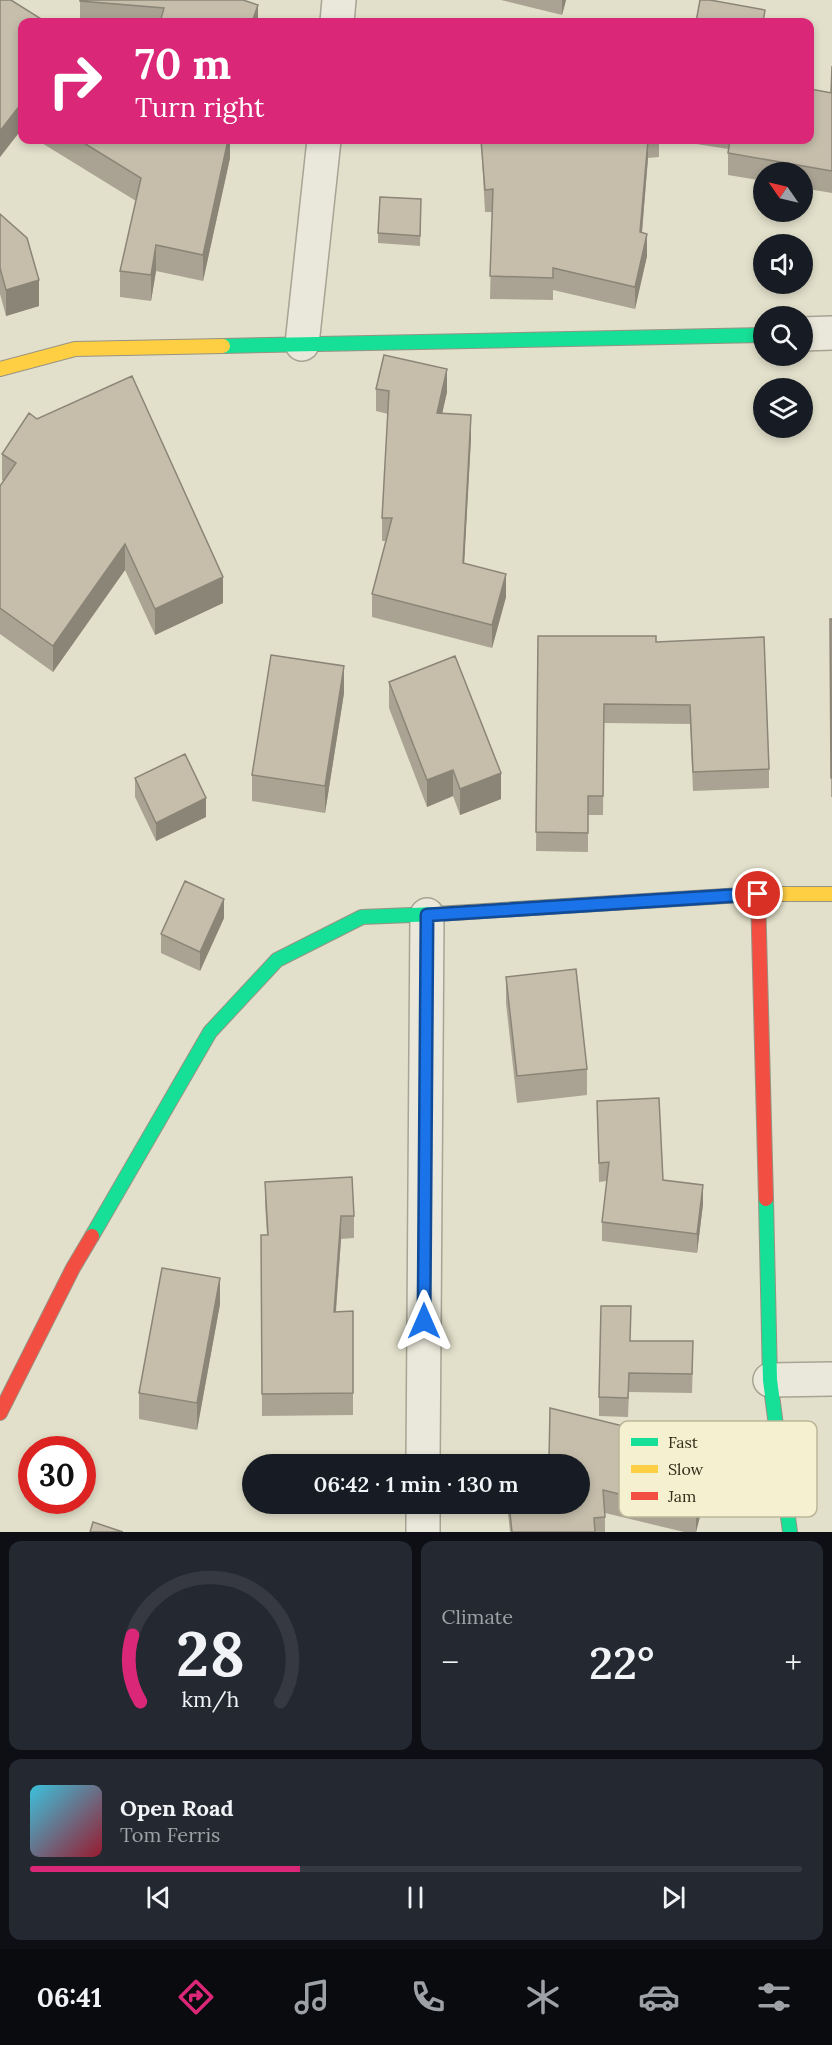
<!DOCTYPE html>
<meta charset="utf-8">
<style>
:root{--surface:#171b24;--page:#242831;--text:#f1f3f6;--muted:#9ea1a6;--line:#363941;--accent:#db2777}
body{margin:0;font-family:Lora,serif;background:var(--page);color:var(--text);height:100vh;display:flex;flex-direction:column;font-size:22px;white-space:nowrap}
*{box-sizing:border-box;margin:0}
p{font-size:20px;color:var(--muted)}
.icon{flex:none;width:33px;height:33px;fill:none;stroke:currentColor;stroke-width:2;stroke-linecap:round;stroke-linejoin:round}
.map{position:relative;height:1532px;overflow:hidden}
.sheet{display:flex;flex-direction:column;gap:9px;padding:9px;background:#0d0f14;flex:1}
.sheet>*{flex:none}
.banner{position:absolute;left:18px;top:18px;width:796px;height:126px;border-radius:12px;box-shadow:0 3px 9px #0003;background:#db2777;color:#fff;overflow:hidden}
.needle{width:39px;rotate:304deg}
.fabs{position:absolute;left:753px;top:162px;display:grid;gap:12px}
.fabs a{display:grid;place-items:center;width:60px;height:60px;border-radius:50%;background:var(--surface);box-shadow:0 3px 9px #0003;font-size:30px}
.speed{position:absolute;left:18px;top:1436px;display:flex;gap:12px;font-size:30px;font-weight:700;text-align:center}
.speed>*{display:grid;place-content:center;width:78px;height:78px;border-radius:50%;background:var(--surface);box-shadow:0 3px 9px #0003;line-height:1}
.speed .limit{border:9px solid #d22;background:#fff;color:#111}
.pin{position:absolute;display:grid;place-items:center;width:51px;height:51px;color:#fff;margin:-26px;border:3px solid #fff;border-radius:50%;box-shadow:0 2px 6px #0007}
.me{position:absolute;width:66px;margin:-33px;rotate:0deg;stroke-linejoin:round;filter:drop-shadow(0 0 4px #0008)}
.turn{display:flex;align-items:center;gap:21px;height:126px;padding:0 18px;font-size:27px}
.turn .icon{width:78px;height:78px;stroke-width:2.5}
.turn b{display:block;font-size:42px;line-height:51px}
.big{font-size:45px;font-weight:600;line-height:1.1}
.sheet .card{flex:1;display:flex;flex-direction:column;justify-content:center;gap:9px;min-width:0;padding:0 21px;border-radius:12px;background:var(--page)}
.sheet .dial{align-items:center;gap:0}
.dial svg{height:156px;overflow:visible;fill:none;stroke:var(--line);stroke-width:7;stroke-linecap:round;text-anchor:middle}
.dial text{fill:var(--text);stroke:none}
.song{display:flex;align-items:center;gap:18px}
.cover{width:72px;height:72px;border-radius:9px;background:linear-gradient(135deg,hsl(190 70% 55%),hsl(350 70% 35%))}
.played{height:6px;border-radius:3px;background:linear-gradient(90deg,var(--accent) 35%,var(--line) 35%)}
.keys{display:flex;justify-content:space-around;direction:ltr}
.heat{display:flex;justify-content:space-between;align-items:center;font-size:33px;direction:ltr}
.sheet .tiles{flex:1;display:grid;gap:9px;grid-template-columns:1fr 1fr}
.card:last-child{grid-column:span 2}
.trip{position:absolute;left:242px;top:1454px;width:348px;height:60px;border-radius:30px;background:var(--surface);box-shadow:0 3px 9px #0003;font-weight:600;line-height:60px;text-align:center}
.tabs{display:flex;height:96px;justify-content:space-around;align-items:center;background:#090b0e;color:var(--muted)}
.tabs .icon{width:42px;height:42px}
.tabs .active{color:var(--accent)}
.tabs b{font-size:27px;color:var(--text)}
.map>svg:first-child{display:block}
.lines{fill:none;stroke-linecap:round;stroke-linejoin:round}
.street-casing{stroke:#a7a494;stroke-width:36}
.fast-casing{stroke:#979383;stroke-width:16}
.slow-casing{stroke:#979383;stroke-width:16}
.jam-casing{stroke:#979383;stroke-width:16}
.street{stroke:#eae8db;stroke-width:33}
.fast{stroke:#16e098;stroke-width:14}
.slow{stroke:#ffcf43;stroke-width:14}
.jam{stroke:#f24e42;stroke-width:14}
.wall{fill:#aaa393}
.shaded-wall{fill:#8b8578}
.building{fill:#c6beab;stroke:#8b8578;stroke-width:1.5}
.route-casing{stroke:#114b97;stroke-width:15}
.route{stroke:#1a73e8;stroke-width:10}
.key{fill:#f5f0cf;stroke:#bbb699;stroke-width:1.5}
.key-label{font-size:16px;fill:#352d1c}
</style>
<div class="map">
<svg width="832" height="1532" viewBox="0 0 832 1532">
<rect width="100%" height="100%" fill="#e2e0ca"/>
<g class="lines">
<defs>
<path id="street" d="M337,22L339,0
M802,334L832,333
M302,344L324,140
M770,1380L832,1379
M423,1464L427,915
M423,1532V1503"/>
<path id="fast" d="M223,346L764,335
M766,1199L770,1380L790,1532
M92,1236L210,1032L277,960L362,917L436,914"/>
<path id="slow" d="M0,369L75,349L223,346
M436,914L758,894H832"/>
<path id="jam" d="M758,894L766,1199
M0,1413L73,1268L92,1236"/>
</defs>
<!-- street casing -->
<use href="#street" class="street-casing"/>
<!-- fast casing -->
<use href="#fast" class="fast-casing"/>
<!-- slow casing -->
<use href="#slow" class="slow-casing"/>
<!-- jam casing -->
<use href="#jam" class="jam-casing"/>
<!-- street -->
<use href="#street" class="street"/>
<!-- fast -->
<use href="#fast" class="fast"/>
<!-- slow -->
<use href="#slow" class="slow"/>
<!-- jam -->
<use href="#jam" class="jam"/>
</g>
<!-- wall -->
<path class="wall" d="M0,0L22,22V131L21,130L0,157Z
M80,0H243L258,22H80Z
M501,0H566L562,15Z
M832,66V193L802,188V172H764V181L728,175V149L671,140H810L831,93Z
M37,140H230V158L203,281L156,271L151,301L120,297V271L136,201Z
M481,140H659V157L648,158L642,233L647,256L635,309L553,290V300L490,299L492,212H485Z
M421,209L420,246L378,243V233Z
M0,214L39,306L6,316L0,294Z
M376,389L447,392L442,414L471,438L464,563L506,597L492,648L372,617V594L386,541H382V518L388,414L376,411Z
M2,454L223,603L155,635L125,570L53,672L0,634V486L4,481L2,480Z
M830,619H832V797H831Z
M538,636L656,642L769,769V788L693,791L690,724L604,723L603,815H588V852L536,851Z
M389,682L501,799L460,815L453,796L427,807L389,708Z
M344,693L325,813L252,801V775Z
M135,778L206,817L156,841L135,797Z
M224,918L200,971L161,953V934Z
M506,977L587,1069V1095L517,1103L506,1003Z
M597,1101L663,1180L703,1204L697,1253L602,1241V1222L607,1181L599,1182Z
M265,1182L354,1216V1238L341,1239L336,1312L353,1311V1415L262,1416L261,1235H267L265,1204Z
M220,1304L197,1430L139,1419V1393Z
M630,1341L693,1360L692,1393L629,1392L628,1417L599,1416V1397Z
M579,1464L712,1470L696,1532H684L605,1513V1532H510L507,1503H579Z"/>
<!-- shaded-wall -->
<path class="shaded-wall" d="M562,0H566L562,15Z
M258,5V22H252Z
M21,104V130L0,157V131Z
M228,140H230V158L203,281V255Z
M648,140V158L640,254V232Z
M647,234V256L635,309V287Z
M156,245V271L151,301V275Z
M39,280V306L6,316V290Z
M447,369V392L437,436V413Z
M471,415V438L463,585V563Z
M125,544V570L53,672V646Z
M506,574V597L492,648V625Z
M223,577V603L155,635V609Z
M344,666V693L325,813V786Z
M453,770V796L427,807V780Z
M501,773V799L460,815V789Z
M206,798V817L156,841V823Z
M224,899V918L200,971V952Z
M703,1185V1204L697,1253V1234Z
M341,1216V1239L334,1334V1312Z
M220,1278V1304L197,1430V1403Z
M712,1448V1470L696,1532V1513Z"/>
<!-- building -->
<path class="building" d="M0,0H11L46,22H22V105L21,104L0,131Z
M80,0H243L258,5L252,22H160L164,8L80,1Z
M700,0H710L765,10L763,22H696Z
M832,66V93H831Z
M810,89L832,93V171L728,153L730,140H810Z
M79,140H228L203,255L156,245L151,275L120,271L141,178Z
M481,140H648L640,232L647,234L635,287L553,268V278L490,276L493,189L485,190Z
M380,197L421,199L420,236L378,233Z
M0,214L27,238L39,280L6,290L0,268Z
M384,355L447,369L437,413L471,415L463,563L506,574L492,625L372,594L392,518H382L389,391L376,389Z
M132,376L223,577L155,609L125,544L53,646L0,608V486L16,463L2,454L29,413L37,419Z
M830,619H832V778H831Z
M538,636H656V642L764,637L769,769L693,772L690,705L604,704L603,796H588V833L536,832Z
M271,655L344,666L325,786L252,775Z
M455,656L501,773L460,789L453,770L427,780L389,682Z
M185,754L206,798L156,823L135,778Z
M185,881L224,899L200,952L161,934Z
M576,969L587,1069L517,1076L506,977Z
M659,1098L663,1180L703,1185L697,1234L602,1222L609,1162L599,1163L597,1101Z
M352,1177L354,1216H341L334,1312L353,1311V1393L262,1394L261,1235H268L265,1182Z
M162,1268L220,1278L197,1403L139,1393Z
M601,1306H631L630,1341H693L692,1374L629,1373L628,1398L599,1397Z
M550,1408L712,1448L696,1513L603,1490L605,1517L594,1518L595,1532H512L509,1503H579V1464H513L549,1461Z
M93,1522L123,1532H90Z"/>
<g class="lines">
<defs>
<path id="route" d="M424,1321L427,915L758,894"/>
</defs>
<!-- route casing -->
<use href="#route" class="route-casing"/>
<!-- route -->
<use href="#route" class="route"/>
</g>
<!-- legend -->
<rect x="619" y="1421" width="198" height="96" rx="9" class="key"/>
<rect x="631" y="1438" width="27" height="8" fill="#16e098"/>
<rect x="631" y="1465" width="27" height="8" fill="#ffcf43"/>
<rect x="631" y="1492" width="27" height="8" fill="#f24e42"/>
<g class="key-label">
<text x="668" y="1448">Fast</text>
<text x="668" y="1475">Slow</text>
<text x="668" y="1502">Jam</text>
</g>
</svg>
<div class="fabs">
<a><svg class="needle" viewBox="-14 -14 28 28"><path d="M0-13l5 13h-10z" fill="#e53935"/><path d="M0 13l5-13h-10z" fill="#9ea1a6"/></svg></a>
<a><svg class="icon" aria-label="sound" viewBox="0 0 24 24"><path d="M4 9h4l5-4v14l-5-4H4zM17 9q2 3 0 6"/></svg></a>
<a><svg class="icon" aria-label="search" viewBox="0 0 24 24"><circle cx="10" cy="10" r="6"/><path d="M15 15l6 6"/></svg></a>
<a><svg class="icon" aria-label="layers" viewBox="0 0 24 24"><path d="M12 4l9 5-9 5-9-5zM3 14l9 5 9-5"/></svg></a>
</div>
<div class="speed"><div class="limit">30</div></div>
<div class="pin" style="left:758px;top:894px;background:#d93025"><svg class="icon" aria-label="arrive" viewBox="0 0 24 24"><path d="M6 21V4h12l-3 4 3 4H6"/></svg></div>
<svg class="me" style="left:424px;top:1321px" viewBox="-20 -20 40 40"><path d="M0-17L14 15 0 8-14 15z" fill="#1a73e8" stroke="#fff" stroke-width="4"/></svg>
<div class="trip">06:42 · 1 min · 130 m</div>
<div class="banner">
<div class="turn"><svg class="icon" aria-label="right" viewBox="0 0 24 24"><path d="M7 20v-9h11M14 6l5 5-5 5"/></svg><div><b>70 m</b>Turn right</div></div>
</div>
</div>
<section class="sheet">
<div class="tiles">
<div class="card dial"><svg viewBox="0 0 100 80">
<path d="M14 69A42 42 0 1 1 86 69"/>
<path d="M14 69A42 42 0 0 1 10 35" stroke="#db2777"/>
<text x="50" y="56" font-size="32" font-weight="700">28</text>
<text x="50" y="72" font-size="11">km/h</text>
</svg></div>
<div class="card"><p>Climate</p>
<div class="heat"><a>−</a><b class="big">22°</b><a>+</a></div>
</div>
<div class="card">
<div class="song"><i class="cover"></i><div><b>Open Road</b><p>Tom Ferris</p></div></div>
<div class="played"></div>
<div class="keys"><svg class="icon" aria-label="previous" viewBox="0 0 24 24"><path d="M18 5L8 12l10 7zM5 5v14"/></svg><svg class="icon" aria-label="pause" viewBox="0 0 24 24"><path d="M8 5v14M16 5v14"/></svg><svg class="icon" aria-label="next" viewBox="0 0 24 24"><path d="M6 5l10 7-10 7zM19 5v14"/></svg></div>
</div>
</div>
</section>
<nav class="tabs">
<b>06:41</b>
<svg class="icon active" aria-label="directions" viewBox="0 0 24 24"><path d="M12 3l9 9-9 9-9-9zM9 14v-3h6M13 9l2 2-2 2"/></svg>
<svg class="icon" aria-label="music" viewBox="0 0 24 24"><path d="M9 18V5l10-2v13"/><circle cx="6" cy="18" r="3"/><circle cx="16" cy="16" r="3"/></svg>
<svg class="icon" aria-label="phone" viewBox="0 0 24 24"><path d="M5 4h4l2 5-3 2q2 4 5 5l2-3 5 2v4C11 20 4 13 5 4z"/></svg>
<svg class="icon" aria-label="climate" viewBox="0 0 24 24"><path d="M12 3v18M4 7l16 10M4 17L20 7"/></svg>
<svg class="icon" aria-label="car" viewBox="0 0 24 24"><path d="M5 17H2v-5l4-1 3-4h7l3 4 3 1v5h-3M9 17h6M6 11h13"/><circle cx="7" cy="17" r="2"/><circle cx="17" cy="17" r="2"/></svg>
<svg class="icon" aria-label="filters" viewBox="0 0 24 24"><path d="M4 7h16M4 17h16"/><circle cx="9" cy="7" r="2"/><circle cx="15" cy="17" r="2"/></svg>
</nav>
